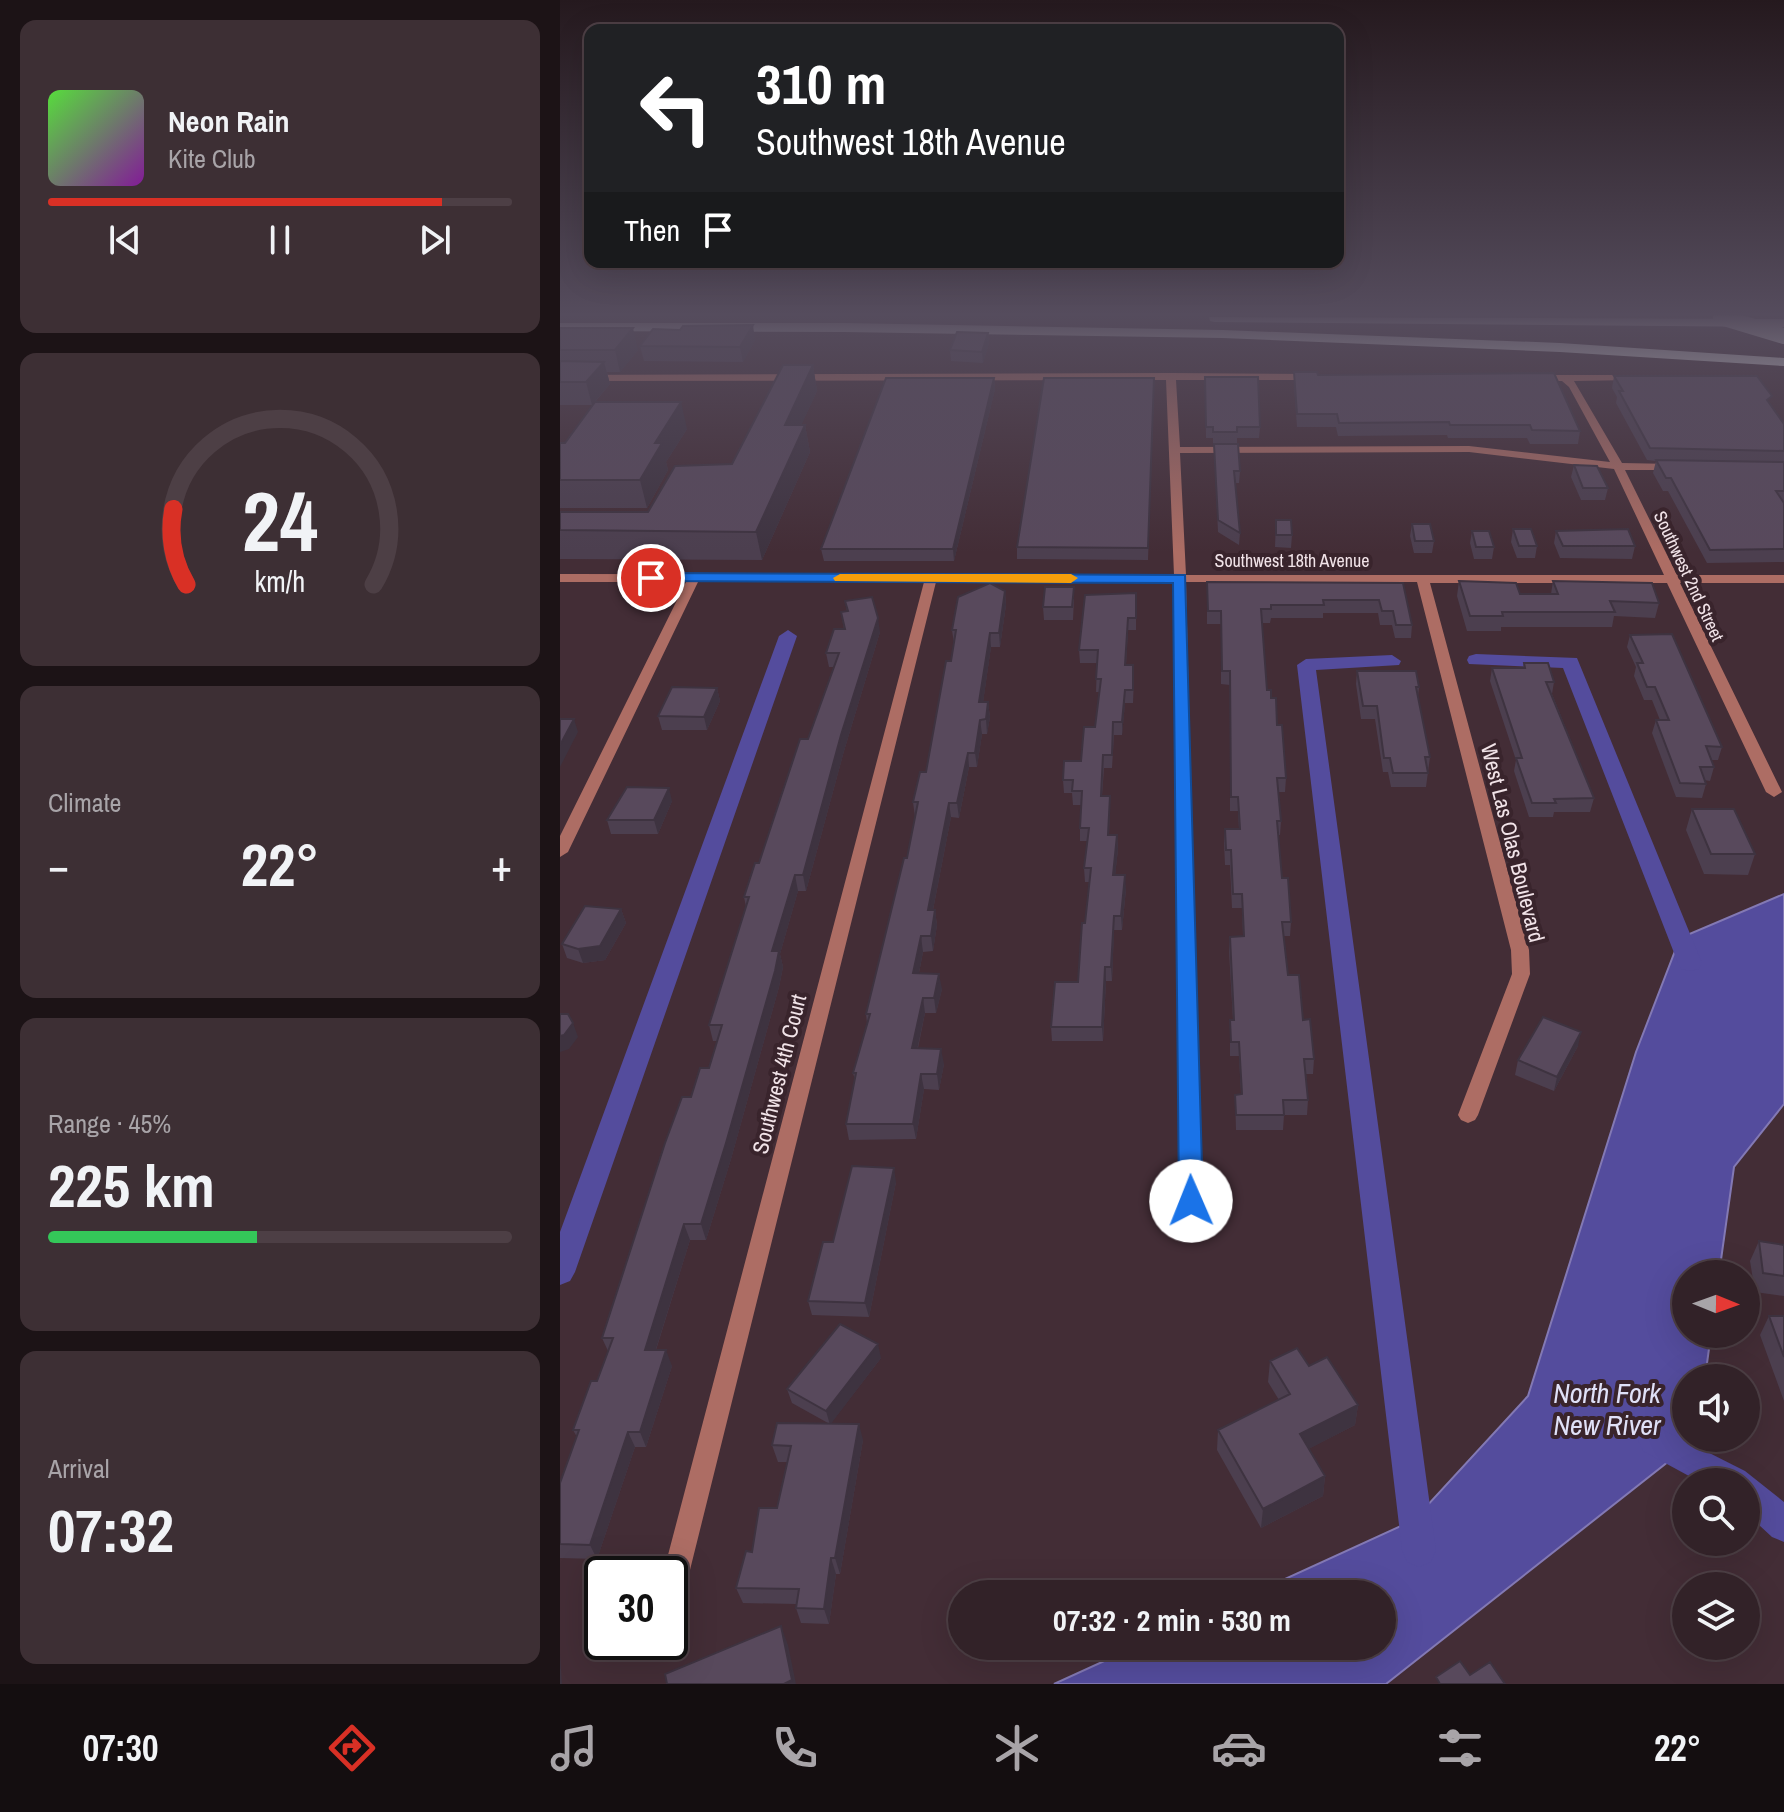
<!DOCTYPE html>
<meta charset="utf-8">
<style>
:root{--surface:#322228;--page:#3d2f34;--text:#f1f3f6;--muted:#a8a4a8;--line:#4d3f45;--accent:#d93025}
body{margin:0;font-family:"Archivo Narrow",sans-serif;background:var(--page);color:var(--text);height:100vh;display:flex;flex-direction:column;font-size:30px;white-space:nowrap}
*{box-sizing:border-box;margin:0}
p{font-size:26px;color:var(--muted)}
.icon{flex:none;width:44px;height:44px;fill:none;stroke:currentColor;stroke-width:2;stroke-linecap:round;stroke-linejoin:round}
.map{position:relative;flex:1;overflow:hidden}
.side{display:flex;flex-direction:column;gap:20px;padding:20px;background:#1c1316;width:560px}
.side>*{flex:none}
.top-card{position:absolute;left:24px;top:24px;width:760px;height:244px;border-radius:16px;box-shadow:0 8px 32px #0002,0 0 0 2px var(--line);background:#202124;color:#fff;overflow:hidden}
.needle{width:52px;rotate:91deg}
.buttons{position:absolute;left:1112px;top:1260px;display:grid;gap:16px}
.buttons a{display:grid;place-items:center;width:88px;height:88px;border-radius:50%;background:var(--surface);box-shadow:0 8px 32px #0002,0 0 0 2px var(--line);font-size:40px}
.speed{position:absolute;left:24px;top:1556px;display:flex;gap:16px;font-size:40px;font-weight:700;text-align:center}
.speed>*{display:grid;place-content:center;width:104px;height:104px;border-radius:50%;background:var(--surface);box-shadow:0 8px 32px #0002,0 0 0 2px var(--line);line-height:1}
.speed .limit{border:4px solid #111;border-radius:12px;background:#fff;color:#111}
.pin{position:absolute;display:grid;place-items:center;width:68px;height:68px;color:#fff;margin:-34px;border:4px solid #fff;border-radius:50%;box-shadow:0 2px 8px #0007}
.me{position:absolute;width:88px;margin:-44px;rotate:359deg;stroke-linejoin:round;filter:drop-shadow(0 0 6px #0008)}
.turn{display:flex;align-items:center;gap:28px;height:168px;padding:0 40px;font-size:36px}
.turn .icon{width:104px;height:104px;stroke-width:2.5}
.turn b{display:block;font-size:56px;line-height:68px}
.then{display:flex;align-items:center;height:76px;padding:0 40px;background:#0003;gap:16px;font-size:30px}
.big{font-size:60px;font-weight:800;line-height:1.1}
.side .card{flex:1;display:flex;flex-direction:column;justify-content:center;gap:12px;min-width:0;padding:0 28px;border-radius:16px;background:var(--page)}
.side .dial{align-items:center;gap:0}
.dial svg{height:208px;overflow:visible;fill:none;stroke:var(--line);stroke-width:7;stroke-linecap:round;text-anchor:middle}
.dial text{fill:var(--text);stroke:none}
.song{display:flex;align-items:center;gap:24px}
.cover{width:96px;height:96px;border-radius:12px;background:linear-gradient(135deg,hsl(110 70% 55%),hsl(290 70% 35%))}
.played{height:8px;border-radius:4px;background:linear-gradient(90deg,var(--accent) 85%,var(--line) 85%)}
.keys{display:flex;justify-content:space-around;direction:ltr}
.heat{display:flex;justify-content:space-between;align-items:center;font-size:44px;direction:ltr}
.charge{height:12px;border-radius:6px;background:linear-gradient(90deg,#34c759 45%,var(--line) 0)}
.trip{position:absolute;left:388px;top:1580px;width:448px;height:80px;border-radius:40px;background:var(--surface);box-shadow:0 8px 32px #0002,0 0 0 2px var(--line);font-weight:800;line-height:80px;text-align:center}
.tabs{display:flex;height:128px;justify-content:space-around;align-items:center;background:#140e10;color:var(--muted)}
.tabs .icon{width:56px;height:56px}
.tabs .selected{color:var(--accent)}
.tabs b{font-size:36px;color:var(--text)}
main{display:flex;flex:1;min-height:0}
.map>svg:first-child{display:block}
.water{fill:#544c9d;stroke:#8379b4;stroke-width:2}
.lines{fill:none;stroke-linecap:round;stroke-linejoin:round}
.canal{fill:#544c9d;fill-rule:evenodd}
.minor{fill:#ad6d64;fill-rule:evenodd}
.motorway{fill:#e9e9e9;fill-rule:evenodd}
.motorway-bridge{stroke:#e9e9e9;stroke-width:16}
.wall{fill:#4c3f4f}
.shaded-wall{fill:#3e3340}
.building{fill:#58495c;stroke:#3e3340;stroke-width:2}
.route{fill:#1a73e8;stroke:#114b97;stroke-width:2}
.slow{fill:#f59e0b}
.labels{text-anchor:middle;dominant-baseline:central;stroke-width:8;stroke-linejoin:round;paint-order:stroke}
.far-street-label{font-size:18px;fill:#f1e3e8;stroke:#39242c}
.street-label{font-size:22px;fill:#f1e3e8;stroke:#39242c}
.near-water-label{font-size:28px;font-style:italic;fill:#e0e1f8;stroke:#39242c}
</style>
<main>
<section class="side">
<div class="card">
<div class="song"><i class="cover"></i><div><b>Neon Rain</b><p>Kite Club</p></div></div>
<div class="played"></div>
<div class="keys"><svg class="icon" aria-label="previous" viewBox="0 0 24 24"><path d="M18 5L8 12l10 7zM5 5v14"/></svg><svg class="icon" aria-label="pause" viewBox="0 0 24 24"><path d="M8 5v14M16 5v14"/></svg><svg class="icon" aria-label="next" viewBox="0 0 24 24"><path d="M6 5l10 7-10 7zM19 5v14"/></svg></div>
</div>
<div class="card dial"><svg viewBox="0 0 100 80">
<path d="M14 69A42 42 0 1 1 86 69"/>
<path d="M14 69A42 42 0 0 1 9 40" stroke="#d93025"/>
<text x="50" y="56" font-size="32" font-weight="700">24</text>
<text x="50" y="72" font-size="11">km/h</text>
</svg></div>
<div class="card"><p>Climate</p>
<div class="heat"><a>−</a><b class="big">22°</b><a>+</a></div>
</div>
<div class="card"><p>Range · 45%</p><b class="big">225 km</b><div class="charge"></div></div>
<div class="card"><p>Arrival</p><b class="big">07:32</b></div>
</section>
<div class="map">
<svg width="1224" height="1684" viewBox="0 0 1224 1684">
<rect width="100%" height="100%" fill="#432d36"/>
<!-- water -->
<path class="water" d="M1224,894V1104L1174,1167L1159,1274H1126V1334H1151L1145,1378H1126V1438L1137,1439L826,1684H494L577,1646H822V1594H692L854,1520L968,1396L1076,1052L1120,938Z"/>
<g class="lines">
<!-- canal -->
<path class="canal" d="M228,630L237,636L15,1272L10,1281L0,1285V1232L219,636Z
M916,654L1017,658L1142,963L1139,969L1130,971L1121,969L1118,963L1003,668L909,664L907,660L909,656Z
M832,655L841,661L839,665L756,670L876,1550L871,1562L859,1567L847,1562L842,1550L737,665L746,659Z
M1094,1425L1185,1471L1224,1502V1542L1212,1537L1186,1513V1482H1140L1083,1451L1078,1440L1083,1429Z"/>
<!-- minor -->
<path class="minor" d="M611,373L753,374L758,377L753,380H616L620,447L909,446L1050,462L1009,387L1002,381H977L972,378L977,375H1077V379L1073,380L1014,381L1062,463L1113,464L1119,467L1113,470H1065L1117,575H1224V583H1120L1222,792L1214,797L1206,792L1107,583H870L969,950L970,974L918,1115L915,1120L908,1123L901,1120L898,1115L952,974L951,950L857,582H626L641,1201L638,1207L631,1209L624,1207L621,1201L614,582H376L127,1582L123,1591L114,1595L110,1593V1574H103L364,582H138L8,852L0,857V836L126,582H0V574L614,575L606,380L0,381V375ZM909,452L1054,469L1104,575H626L620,453Z"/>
<!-- motorway -->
<path class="motorway" d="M649,317L1224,319V327L655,322L650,321Z
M0,323H285L663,330L1000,343L1224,358V366L1000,352L663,338L285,332L0,331Z"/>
<!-- motorway-bridge -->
<path class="motorway-bridge" d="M1161,317L1224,336"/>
</g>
<!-- wall -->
<path class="wall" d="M0,328L78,350L60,372H47L50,384L35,402L127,429L106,462L108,470L87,508H0V443H5L32,405H0Z
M428,333L429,343L423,363L391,361L390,350Z
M195,340L183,362L84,361L80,346Z
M253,365L257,391L241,425H245L250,452L202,560L0,559V512H88L172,464Z
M734,372L758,375L1020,431L1018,444H970L967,438H888L887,435L778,436L776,427H737L734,385Z
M1054,376L1210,404L1224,424V562L1147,563L1108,491H1103L1093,473L1096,461L1087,460L1056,403L1057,397L1052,388Z
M645,377L700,427L699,438H677V444H653V438H646Z
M434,378L435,389L394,561H264L261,549Z
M594,389L588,560L457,559V547Z
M654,444L680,471L679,483H675L680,533L679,545L658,532Z
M1014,465L1048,488L1045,500H1021L1011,477Z
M716,520L732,535L731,548L715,547Z
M852,524L874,541L872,553H854L850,536Z
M953,529L977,546L975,558H957L951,542Z
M912,531L934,547L932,559H914L910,543Z
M996,531L1075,546L1072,559L1000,558L994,543Z
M899,581L960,594H991L993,581L1099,603L1095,618L1054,616L1052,627H941V631H907L897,596Z
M647,582L843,583L852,625L851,638H835L832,625H820L818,613H763V618H711L710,623H702L707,690L711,698L726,778L725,792H718L721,821L720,835H718L722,878L731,922L730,936H724L728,975L754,1059L753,1074H746L748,1100L747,1115H724L723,1130H676L675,1095L681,1094L679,1056H670V1020H673L669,951L670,937L683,936L682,908H672L670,865H665L664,843L665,829H679L678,811H670V685L661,684V624H647Z
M445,591L446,605L440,647H431L423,702H428L430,717L427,734H422L417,767H409L399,818L391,817L373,910H375L377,925L373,951L363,952L359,973L382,989L376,1013H365L358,1048L384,1064L379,1090L364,1089L356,1139L289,1140L286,1124L295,1080L293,1073L307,1023L306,1014L347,858L355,817L353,802L366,772L391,661L394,644L392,630Z
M576,593V630H568L566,665L574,678L573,703H565L562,735H554L552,768H544L542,796L550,810L549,835H557L558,849L555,875L566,889L562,930H554L552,981H546L543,1041H492L491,1027L518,982L530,882H525L524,868L528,841H520V828L521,805H513L512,793H504L503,780L521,761L535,727L539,692H536L537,663H520L519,650Z
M514,599L513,620H484L483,607Z
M285,601L320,632L284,751L246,891H238L220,954L223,967L219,987L171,1159L146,1240H130L96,1350L112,1366L86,1447H75L37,1559L0,1558V1483L17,1437L13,1430L37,1381L48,1351L42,1338L131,1097L149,1068L157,1041H153L149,1025L186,907L184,897L199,863L248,739L274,667H269L266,653L284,629L281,612H287Z
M1070,635L1162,747L1158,760H1151L1154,767L1150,781L1144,780L1146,784L1142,798L1116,797L1092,733L1096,720H1100L1092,700H1084L1074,676L1076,667L1067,647Z
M964,663L994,682L992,694L1034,798L1030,812H994L993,817H969L954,771L956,760L930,681L932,668H963Z
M797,671L859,687L858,697L870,757L866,787H831L828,772H823L815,719H801L796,684Z
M157,688L160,701L147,730H102L98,716Z
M112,801L98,834H51L47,820Z
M1132,809L1195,854L1188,875L1144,874L1126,830Z
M61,909L66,923L45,960L23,963L7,958L2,944Z
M1018,1046L994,1091L955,1075L958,1060Z
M336,1182L309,1317L252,1315L248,1301L273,1242Z
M1199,1241L1224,1245V1296L1195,1292L1190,1261Z
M1209,1316H1224V1401L1200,1335Z
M321,1358L271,1423L303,1440L280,1574H276L269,1624L241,1623L236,1608V1604L183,1603L176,1588L192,1552L217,1508L227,1462H218L212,1445L268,1423L232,1403L227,1389Z
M710,1361L749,1366L798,1405L795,1425L748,1449L765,1476L763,1496L701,1528L657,1450L658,1430L719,1400L708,1382Z"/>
<!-- shaded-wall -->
<path class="shaded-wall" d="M193,325L195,340L183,362L180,347Z
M73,328L78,350L60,372L55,350Z
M428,333L429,343L423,363L422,352Z
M44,362L50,384L32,405L26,382Z
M253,365L257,391L229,452L225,425Z
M434,378L435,389L394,561L393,549Z
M121,402L127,429L106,462L108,470L87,508L80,480L95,443Z
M245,425L250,452L202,560L196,532Z
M445,591L446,605L440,647L439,633Z
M318,618L320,632L284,751L246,891L243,875L281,735Z
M430,633L431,647L421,717L419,702Z
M157,688L160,701L147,730L144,717Z
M565,690V703L562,735V722Z
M428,702L430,717L427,734L426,719Z
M14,719L18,732L0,767V745Z
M420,720L422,734L417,767L415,753Z
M408,753L409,767L399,818L397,803Z
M109,788L112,801L98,834L94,820Z
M389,803L391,817L370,925L368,910Z
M557,835L558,849L554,889L553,875Z
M235,875L238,891L220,954L223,967L219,987L171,1159L146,1240L141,1224L212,951Z
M565,875L566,889L562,930L561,916Z
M61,909L66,923L45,960L23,963L18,949Z
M375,910L377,925L373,951L371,936Z
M554,916V930L552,981L551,967Z
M361,936L363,952L356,988L353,973Z
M545,967L546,981L543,1041L542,1027Z
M379,974L382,989L376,1013L374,998Z
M363,998L365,1013L354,1064L352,1048Z
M13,1023L18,1037L9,1049L0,1052V1036Z
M1021,1032L1018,1046L994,1091L997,1077Z
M381,1049L384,1064L379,1090L377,1074Z
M361,1074L364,1089L356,1139L353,1124Z
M334,1168L336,1182L309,1317L305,1303Z
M124,1224L130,1240L91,1365L85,1350Z
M318,1344L321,1358L270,1425L266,1411Z
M106,1350L112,1366L86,1447L80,1432Z
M798,1405L795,1425L737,1455L740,1434Z
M299,1424L303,1440L280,1574L275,1558Z
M68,1432L75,1447L37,1559L30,1545Z
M765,1476L763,1496L701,1528L703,1509Z
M271,1558L276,1574L269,1624L264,1609Z
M221,1626L228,1645L236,1684H224Z
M0,1654L2,1684H0Z"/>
<!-- building -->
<path class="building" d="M193,325L180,347L80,346L93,329L120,330L123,326Z
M0,328H73L55,350H0Z
M397,332L428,333L422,352L390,350Z
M0,361L44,362L26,382H0Z
M223,365H253L225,425H245L196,532L0,530V512H88L115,466L172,464Z
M734,372H757L758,375L994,373L1020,431L972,430L970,425H890L889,422L779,423L777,414H737Z
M1054,376H1197L1212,396L1207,400L1224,424V451L1090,448L1059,391H1063Z
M645,377H698L700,427H677V432H653V427H646Z
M326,378H434L393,549H261Z
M484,378H594L588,548L457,547Z
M35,402H121L95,443H102L80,480H0V443H5Z
M654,444H678L680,471H674L680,533L658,520Z
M1096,460L1224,462V491H1216L1224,503V549L1150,550L1111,478H1106Z
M1014,465L1037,466L1048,488H1023Z
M716,520H731L732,535H716Z
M852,524H870L874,541H855Z
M953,529H971L977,546H959Z
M1068,529L1075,546H1003L996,531Z
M912,531H929L934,547H916Z
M899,581L956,583L960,594H998L993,581L1092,583L1099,603L1050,601L1055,612H942L943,616H910Z
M647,582L843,583L852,625H836L833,611H822L819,600H763L764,605H711V609H701L707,690H711V698H716L717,725H722L726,778H717L721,821H717L722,878H728L731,922H722L728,975H739L743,1020L750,1019L754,1059H744L748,1100H723L724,1115H676L675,1095L682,1094L679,1042H671L670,1020H674L670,937L684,936L682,894H673L671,850H666L665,829H680L678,797H671L670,671H662L661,611H648Z
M430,583L445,591L439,633H430L419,702H428L426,719L420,720L415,753H408L397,803H389L368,910H375L371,936H361L353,973L379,974L374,998H363L352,1048L381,1049L377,1074H361L353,1124H286L296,1073H293L310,1014H306L344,858H347L358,802H353L360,772H366L386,661H391L396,630H392L398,597Z
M485,587H514L512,607H483Z
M576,593V618H568L565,665H573V690H565L562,722H553L552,755H543L541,796H550L548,835H557L553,875H565L561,916H554L551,967H545L542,1027H491L495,982H518L522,923H525L531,868H524L529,828H520L522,791H512L513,780H503L504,761H521L524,727H535L541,679H536L538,650H519L525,595Z
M312,597L318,618L281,735L243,875H235L212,951H219L215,971L166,1143L141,1224H124L85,1350H106L80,1432H68L30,1545L0,1544V1483L19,1430H13L31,1381H37L53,1338H42L105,1143L122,1097H131L140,1068H149L162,1025H149L189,897H184L195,863H199L240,739H248L279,653H266L274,629H285L281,612L288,611L285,601Z
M1112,634L1162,747L1146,746L1154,767H1140L1146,784L1120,783L1096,720H1109L1095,687H1087L1077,663H1083L1070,635Z
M964,663H988L994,682H986L1034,798L994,799L996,803H972L956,758H962L932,668H965Z
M797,671H856L859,687H856L870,757H865L868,773H833L830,758H824L817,706H803Z
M112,687L157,688L144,717L98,716Z
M0,719H14L0,745Z
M67,787L109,788L94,820H47Z
M1132,809H1174L1195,854H1151Z
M25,906L61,909L40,946L18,949L2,944Z
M0,1014H8L13,1023L4,1035L0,1036Z
M983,1017L1021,1032L997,1077L958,1060Z
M292,1166L334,1168L305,1303L248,1301L263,1242H273Z
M1199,1241L1224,1245V1276L1203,1273Z
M1209,1316H1224V1357Z
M280,1324L318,1344L266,1411L227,1389Z
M737,1348L749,1366L767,1357L798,1405L740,1434L765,1476L703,1509L658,1430L730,1394L710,1361Z
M217,1423L299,1424L275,1558H271L264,1609L236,1608L239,1589L176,1588L186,1551L192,1552L199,1508H217L231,1446L212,1445Z
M221,1626L232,1680L224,1684H107L105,1674Z
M900,1661L910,1675L930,1662L945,1684H880L876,1677Z"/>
<!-- sky -->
<linearGradient id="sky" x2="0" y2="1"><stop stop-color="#25191e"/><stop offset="0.57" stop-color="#554c5d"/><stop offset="1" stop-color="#554c5d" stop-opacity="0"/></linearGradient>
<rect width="1224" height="552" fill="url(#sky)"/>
<!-- route -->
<path class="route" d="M91,573L625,575L643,1201L639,1207L631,1210L623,1207L619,1201L613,583L86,581L83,578Z"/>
<!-- slow -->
<path class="slow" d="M280,574H511L518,578L511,583L275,581L273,578Z"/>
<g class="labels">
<!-- far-street labels -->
<g class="far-street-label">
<text x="732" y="560">Southwest 18th Avenue</text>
<text transform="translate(1129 576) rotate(65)">Southwest 2nd Street</text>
</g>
<!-- street labels -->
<g class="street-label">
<text transform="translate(953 843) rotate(76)">West Las Olas Boulevard</text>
<text transform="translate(219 1074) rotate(-76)">Southwest 4th Court</text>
</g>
<!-- near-water labels -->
<g class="near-water-label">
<text x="1047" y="1393">North Fork<tspan x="1047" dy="32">New River</tspan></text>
</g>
</g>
</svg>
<div class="buttons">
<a><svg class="needle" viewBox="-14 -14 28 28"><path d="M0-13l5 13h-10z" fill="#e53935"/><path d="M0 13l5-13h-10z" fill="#a8a4a8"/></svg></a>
<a><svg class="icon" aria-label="sound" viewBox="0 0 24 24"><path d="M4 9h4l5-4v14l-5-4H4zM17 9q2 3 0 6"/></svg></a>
<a><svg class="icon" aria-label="search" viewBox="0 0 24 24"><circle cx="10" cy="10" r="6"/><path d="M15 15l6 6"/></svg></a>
<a><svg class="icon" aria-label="layers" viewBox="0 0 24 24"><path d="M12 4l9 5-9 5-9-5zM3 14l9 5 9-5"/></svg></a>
</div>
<div class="speed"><div class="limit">30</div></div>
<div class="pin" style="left:91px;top:578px;background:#d93025"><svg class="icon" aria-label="arrive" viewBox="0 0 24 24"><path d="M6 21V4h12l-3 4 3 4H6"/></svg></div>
<svg class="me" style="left:631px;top:1201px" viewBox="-20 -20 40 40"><circle r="19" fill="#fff"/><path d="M0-13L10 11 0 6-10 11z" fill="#1a73e8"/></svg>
<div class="trip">07:32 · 2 min · 530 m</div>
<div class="top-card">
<div class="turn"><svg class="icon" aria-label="left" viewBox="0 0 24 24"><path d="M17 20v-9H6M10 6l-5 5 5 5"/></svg><div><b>310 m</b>Southwest 18th Avenue</div></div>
<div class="then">Then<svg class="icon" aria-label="arrive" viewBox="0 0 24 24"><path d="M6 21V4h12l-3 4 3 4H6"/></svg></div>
</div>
</div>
</main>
<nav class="tabs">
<b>07:30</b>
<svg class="icon selected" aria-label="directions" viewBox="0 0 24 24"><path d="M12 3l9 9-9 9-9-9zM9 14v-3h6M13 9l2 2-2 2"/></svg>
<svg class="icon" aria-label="music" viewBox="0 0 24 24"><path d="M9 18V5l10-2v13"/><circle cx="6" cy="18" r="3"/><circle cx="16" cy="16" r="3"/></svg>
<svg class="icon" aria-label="phone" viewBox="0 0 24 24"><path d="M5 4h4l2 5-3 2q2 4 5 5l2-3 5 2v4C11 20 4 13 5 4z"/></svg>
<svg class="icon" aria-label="climate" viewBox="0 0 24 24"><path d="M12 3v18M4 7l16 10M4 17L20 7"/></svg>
<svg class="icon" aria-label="car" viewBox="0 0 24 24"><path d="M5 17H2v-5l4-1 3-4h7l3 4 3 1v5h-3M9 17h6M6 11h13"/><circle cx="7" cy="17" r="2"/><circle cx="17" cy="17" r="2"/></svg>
<svg class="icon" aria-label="filters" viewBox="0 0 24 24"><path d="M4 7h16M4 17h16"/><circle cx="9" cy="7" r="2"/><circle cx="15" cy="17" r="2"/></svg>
<b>22°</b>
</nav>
